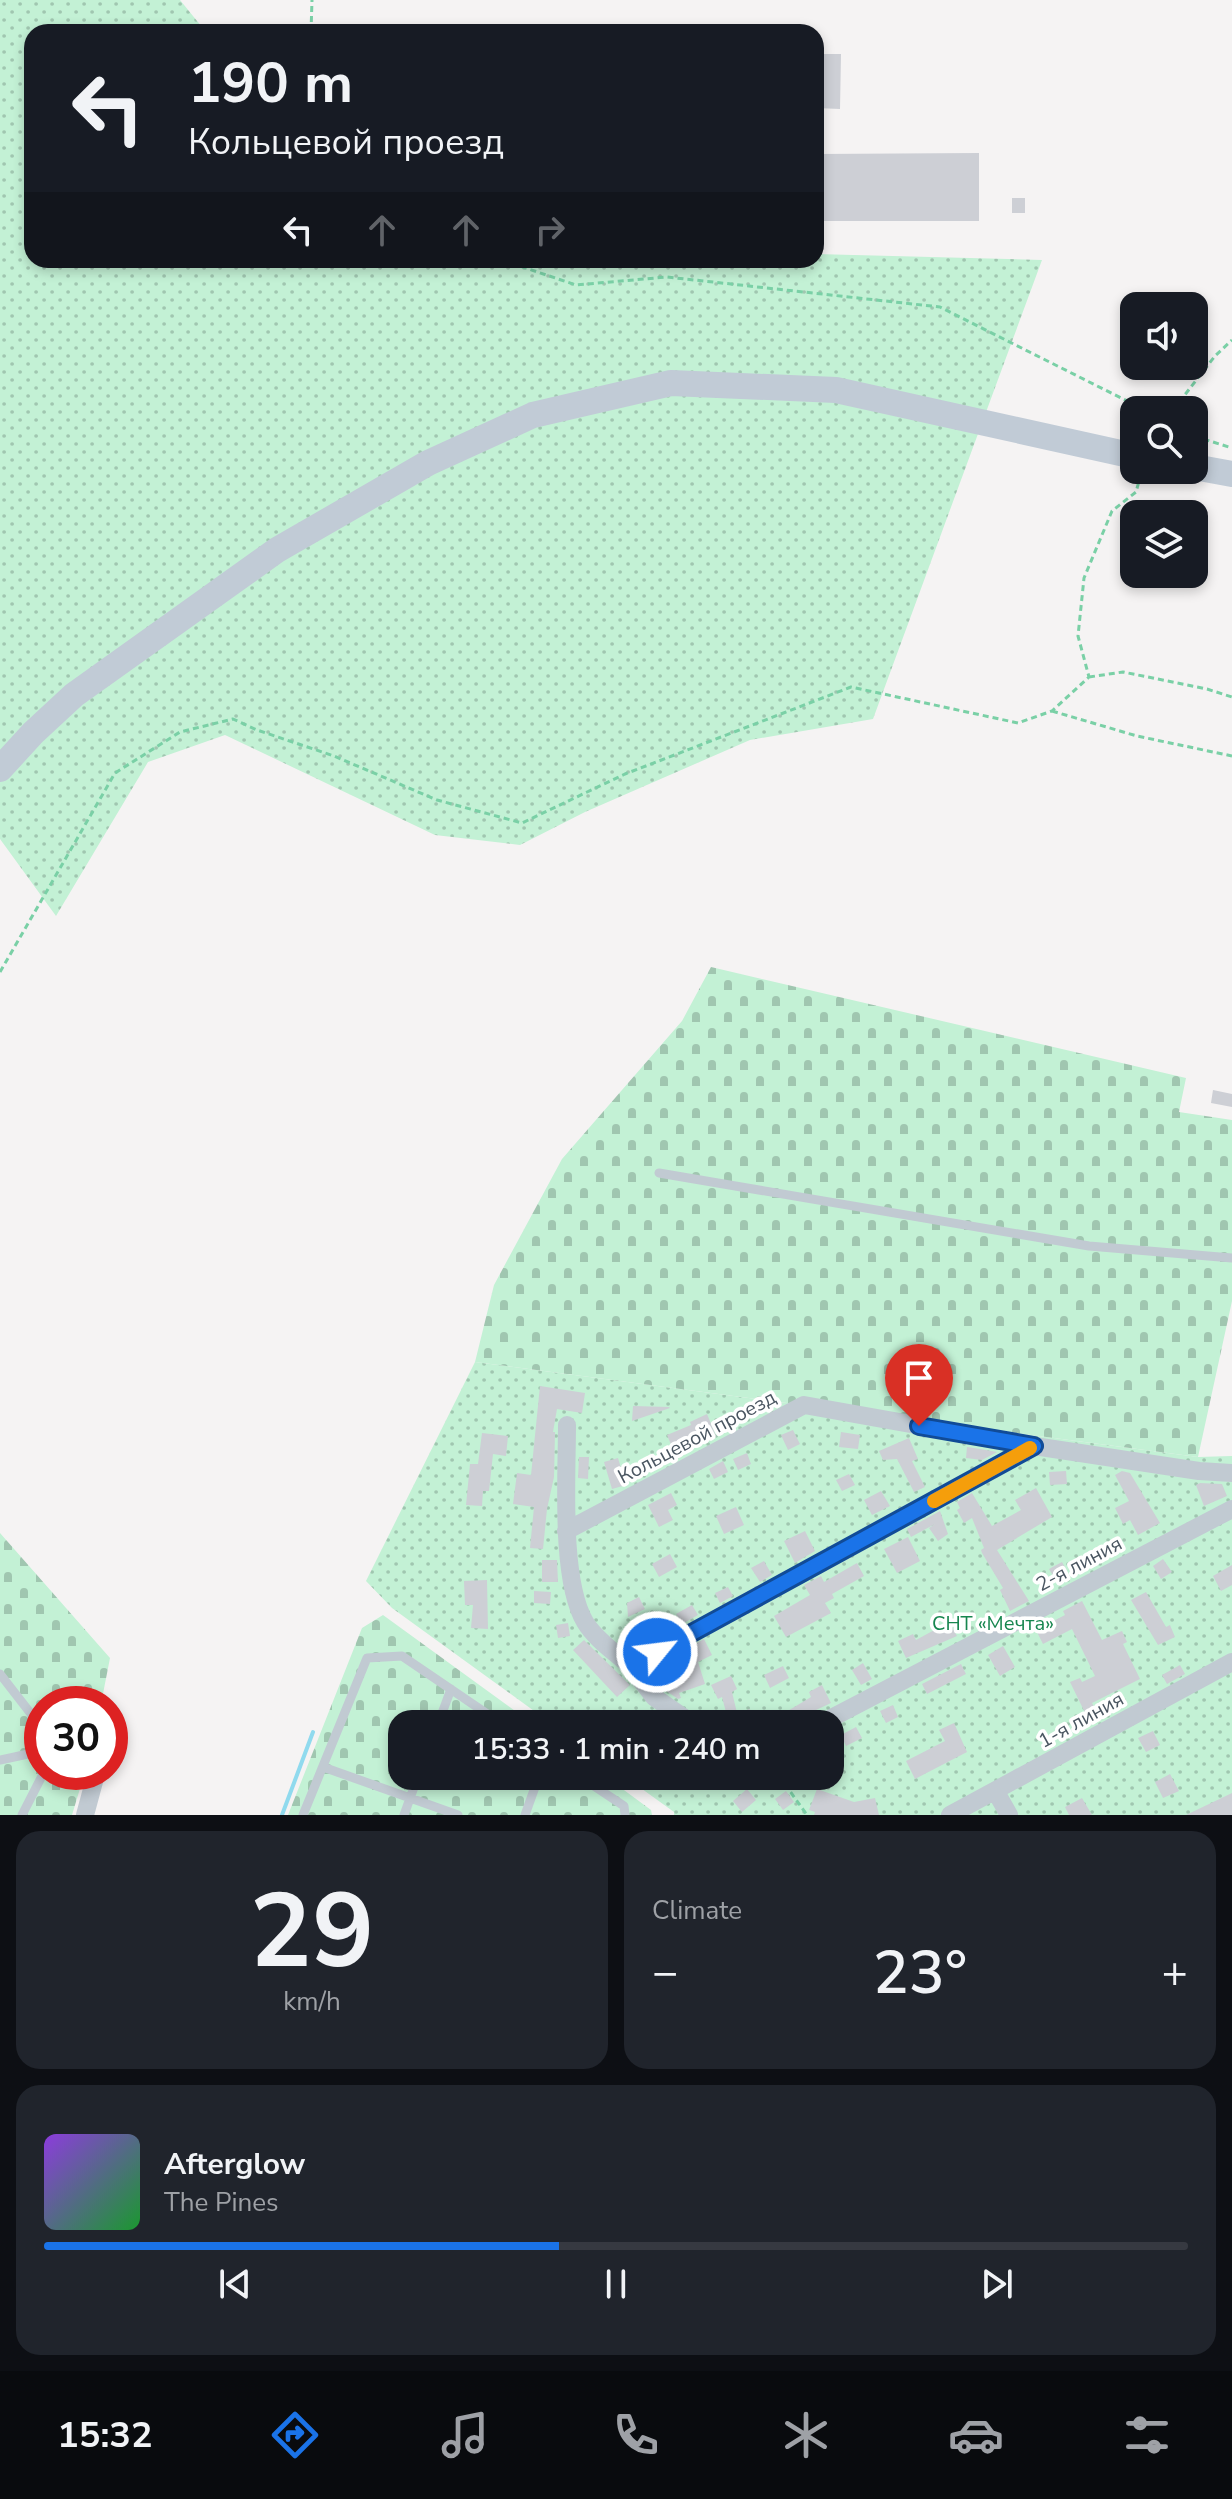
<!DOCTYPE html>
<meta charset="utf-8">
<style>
:root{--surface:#171b24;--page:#20242c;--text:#f1f3f6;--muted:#9ea1a6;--line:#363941;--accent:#1a73e8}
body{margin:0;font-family:"Nunito Sans",sans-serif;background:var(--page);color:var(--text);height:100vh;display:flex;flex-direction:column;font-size:30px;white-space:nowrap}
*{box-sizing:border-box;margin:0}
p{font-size:26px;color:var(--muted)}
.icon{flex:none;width:44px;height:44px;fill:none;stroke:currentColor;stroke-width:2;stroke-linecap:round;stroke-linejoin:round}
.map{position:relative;height:1815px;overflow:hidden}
.drawer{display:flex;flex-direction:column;gap:16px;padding:16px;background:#0d0f14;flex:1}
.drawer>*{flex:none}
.hud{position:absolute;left:24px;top:24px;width:800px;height:244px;border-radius:24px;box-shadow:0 4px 12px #0003;background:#171b24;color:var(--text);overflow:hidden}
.tools{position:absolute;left:1120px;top:292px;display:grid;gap:16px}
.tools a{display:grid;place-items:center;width:88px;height:88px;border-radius:16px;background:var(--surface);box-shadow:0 4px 12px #0003;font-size:40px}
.speed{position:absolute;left:24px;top:1686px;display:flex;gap:16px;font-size:40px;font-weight:700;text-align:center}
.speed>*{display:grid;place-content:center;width:104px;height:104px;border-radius:50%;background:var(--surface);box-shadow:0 4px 12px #0003;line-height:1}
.speed .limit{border:12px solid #d22;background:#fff;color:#111}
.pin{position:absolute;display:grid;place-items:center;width:68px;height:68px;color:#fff;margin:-82px -34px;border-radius:50% 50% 50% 0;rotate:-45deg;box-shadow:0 0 8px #0007}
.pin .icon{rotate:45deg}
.me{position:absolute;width:88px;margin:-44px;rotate:61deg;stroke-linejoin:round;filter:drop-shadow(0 0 6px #0008)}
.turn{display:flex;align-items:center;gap:28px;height:168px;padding:0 32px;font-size:36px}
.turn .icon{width:104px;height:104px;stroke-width:2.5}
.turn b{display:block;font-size:56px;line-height:68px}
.lanes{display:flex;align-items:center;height:76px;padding:0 32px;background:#0003;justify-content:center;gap:40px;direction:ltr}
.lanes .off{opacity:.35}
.big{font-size:60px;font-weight:600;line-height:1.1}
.drawer .card{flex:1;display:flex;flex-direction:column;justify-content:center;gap:12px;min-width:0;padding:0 28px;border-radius:24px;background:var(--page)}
.drawer .dial{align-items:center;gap:0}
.dial b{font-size:104px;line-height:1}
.song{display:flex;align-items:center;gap:24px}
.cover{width:96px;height:96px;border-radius:12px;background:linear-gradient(135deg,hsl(270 70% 55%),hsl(130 70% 35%))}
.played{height:8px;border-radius:4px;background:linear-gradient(90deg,var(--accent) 45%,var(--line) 45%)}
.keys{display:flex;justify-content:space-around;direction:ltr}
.heat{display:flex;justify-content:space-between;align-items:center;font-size:44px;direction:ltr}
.drawer .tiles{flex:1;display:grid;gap:16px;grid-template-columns:1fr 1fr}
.card:last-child{grid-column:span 2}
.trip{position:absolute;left:388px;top:1710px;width:456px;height:80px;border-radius:24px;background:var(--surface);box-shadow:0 4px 12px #0003;font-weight:600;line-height:80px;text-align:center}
.dock{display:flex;height:128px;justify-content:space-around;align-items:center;background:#090b0e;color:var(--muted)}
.dock .icon{width:56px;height:56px}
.dock .selected{color:var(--accent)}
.dock b{font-size:36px;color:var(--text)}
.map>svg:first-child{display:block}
.grass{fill:url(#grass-dots)}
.cemetery{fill:url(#cemetery-stones)}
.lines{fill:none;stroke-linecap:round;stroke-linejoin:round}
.stream{stroke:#90daee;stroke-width:4}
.building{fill:#cdcfd5}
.path{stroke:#7ad0a6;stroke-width:3;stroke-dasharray:6 4;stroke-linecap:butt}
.lane{stroke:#c1cad2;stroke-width:9}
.street{stroke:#c1cad2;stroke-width:18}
.secondary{stroke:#c1cbd6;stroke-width:26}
.route-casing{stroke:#114b97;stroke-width:20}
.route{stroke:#1a73e8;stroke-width:14}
.slow{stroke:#f59e0b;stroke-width:14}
.labels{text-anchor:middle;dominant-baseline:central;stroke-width:7;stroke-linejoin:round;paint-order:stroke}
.street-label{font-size:20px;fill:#4a5661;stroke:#fff}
.park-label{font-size:20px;fill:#17864f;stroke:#fff}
</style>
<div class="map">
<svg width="1232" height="1815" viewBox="0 0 1232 1815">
<defs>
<pattern id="grass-dots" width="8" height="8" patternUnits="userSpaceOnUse" patternTransform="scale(2)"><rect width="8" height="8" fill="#c3f1d5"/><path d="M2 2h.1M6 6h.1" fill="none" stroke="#a0c6b0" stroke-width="1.8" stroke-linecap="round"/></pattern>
<pattern id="cemetery-stones" width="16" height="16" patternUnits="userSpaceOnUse" patternTransform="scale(2)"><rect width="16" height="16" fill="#c3f1d5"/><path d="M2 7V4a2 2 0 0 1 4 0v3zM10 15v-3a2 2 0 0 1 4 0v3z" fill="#a0c6b0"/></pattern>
</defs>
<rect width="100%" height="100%" fill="#f5f3f3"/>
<!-- grass -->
<path class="grass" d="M0,0H180L206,32H32V260H816V254L1042,260L873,719L750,740L585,812L520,845L435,835L225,735L148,762L56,916L0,839Z
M475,1362L1198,1457L1232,1456V1815H674V1812L624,1776H830V1724H552L392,1608L366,1581Z"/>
<!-- cemetery -->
<path class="cemetery" d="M711,967L1186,1078L1179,1112L1232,1120V1301L1198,1457L475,1362L494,1285L562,1159L682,1021Z
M0,1533L110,1658L101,1704H42V1772H85L72,1815H0Z
M383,1615L533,1724H402V1776H605L651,1810L652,1815H288L362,1628Z"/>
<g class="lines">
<!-- stream -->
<path class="stream" d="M282,1815L313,1732"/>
</g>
<!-- building -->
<path class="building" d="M816,54H841L840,109L816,108Z
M979,153V221H816V154Z
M1012,198H1025V213H1012Z
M1213,1090L1232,1094V1107L1211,1103Z
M540,1386L585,1393L582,1413L557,1409L553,1432H555L554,1477L547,1509L543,1549L530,1548L534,1507L513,1504L517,1473L531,1475Z
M633,1406L669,1407L670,1408L632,1421Z
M707,1414L716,1436L699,1443L696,1437L672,1447L667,1435L691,1425L690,1422Z
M793,1430L800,1444L788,1450L781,1435Z
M841,1432L860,1435L858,1449L839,1447Z
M482,1433L508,1436L506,1456L493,1454L489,1491H483L482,1506L466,1505L470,1464H478Z
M909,1438L918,1459L912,1461L925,1487L914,1492L897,1459L883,1460L879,1451Z
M967,1447L980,1449L997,1452L982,1460L966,1458Z
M747,1453L751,1464L738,1470L733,1459Z
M579,1457H589L588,1479L578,1478Z
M618,1458L626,1485L612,1489L604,1462Z
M723,1461L728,1472L714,1479L709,1469Z
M1066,1471L1067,1484L1050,1485L1049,1472Z
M1122,1471L1130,1473L1160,1523L1138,1535L1130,1520L1123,1524L1115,1508L1129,1501L1115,1475Z
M849,1474L855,1485L842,1491L836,1480Z
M1200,1483L1222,1484L1227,1496L1204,1506L1196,1485Z
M1036,1488L1052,1517L997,1550L1029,1601L1010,1611L1000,1590L1003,1588L982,1553L981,1550L984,1548L972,1518L964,1523L957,1510L960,1508L957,1502L972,1493L992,1526L1021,1510L1015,1500Z
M881,1491L890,1506L872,1515L864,1500Z
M671,1493L677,1505L668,1510L673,1520L659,1527L648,1505Z
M736,1507L744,1525L724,1534L716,1516Z
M940,1511L948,1534L938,1541L929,1528L935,1524L911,1537L907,1529Z
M805,1531L815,1551L795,1563L784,1541Z
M908,1537L920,1561L897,1573L884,1549Z
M670,1554L677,1567L659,1577L652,1564Z
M1163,1559L1172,1572L1161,1579L1153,1566Z
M542,1560H557L558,1582H542Z
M764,1561L772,1575L760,1582L751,1568Z
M1062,1562L1070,1577L1058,1584L1049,1569Z
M857,1563L864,1576L832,1594L834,1598L825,1603L831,1613L786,1637L774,1616L810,1595L804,1585L821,1576L824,1582Z
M1232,1565V1585L1221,1591L1213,1576Z
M487,1580L488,1629L471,1628L473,1605H465L464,1581Z
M728,1587L733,1596L720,1603L715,1593Z
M534,1591L551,1592L550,1604L534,1603Z
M1146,1592L1166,1627L1170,1625L1175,1637L1158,1645L1131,1600Z
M639,1597L645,1609L628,1617L627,1603Z
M1082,1601L1102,1640L1122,1631L1127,1642L1123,1644L1140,1679L1092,1703L1100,1718L1090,1723L1070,1682L1080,1678L1082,1682L1095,1676L1072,1629L1043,1644L1036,1630L1065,1615L1063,1611Z
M692,1605L698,1615L682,1624L676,1614Z
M949,1622L957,1636L906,1658L898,1641L913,1634L916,1640Z
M568,1623L570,1636L558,1638L556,1625Z
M704,1639L712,1655L698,1662L705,1684L679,1693L681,1698L678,1699L662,1688L658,1681L678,1671L670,1658Z
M584,1640L630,1685L617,1697L573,1650Z
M1003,1646L1015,1667L1000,1676L988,1655Z
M863,1663L872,1679L861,1685L852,1670Z
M961,1664L966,1674L927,1694L922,1684Z
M1180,1665L1185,1674L1167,1684L1162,1675Z
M783,1666L789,1678L770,1688L764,1675Z
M731,1676L737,1689L732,1692L737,1713L750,1709L753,1724H710L709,1720L727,1716L722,1697L718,1699L711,1685Z
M822,1685L831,1703L786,1724L781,1715L811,1697L809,1692Z
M893,1705L898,1717L886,1723L880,1711Z
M954,1723L967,1752L915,1779L906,1761L945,1741L939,1730Z
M856,1727L862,1738L846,1746L841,1735Z
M1153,1731L1160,1745L1146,1752L1138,1738Z
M1170,1774L1179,1791L1163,1798L1155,1782Z
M747,1789L756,1800L742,1812L733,1801Z
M817,1789L854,1802L875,1798L879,1815H814L815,1812L809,1810Z
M786,1791L794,1802L783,1810L775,1799Z
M1232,1793V1815H1186Z
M1082,1798L1092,1815H1069L1065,1807Z"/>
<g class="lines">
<!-- path -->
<path class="path" d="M311,32L312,0
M502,260L576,285L667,277L940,307L1145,410
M1173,410L1215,356L1232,340
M1194,436L1232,448
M1089,677L1123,672L1207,689L1232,697
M1052,711L1137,736L1232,756
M0,972L115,773L180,732L233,719L257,730L334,756L437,800L522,823L625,774L851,687L1018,723L1052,711L1089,677L1078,636L1084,578L1112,511L1136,492L1141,474
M779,1776L807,1815"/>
<!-- lane -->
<path class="lane" d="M659,1173L1089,1246L1232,1258
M0,1674L42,1728
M438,1724L451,1689
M0,1760L42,1751
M323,1767L458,1815
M579,1776L624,1806L625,1815
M22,1815L44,1772
M303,1815L367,1658L402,1656L502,1724
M404,1815L418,1776
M525,1815L539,1776"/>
<!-- street -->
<path class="street" d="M567,1425C567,1475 560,1580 585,1622C595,1639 616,1653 630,1666L1034,1446
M566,1531L804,1405L1034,1446L1199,1471L1232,1473
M630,1666L654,1697L693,1724
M820,1724L1232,1509
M996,1792L1009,1815
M85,1815L95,1778L88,1772
M950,1815L1232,1662"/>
<!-- secondary -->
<path class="secondary" d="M1194,467L1232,474
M0,769L33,733L74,695L277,550L428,463L533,415L671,383L836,390L1134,456"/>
</g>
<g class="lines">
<defs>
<path id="route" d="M657,1652L1034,1446L919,1426"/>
</defs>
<!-- route casing -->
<use href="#route" class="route-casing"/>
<!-- route -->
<use href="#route" class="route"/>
<!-- slow -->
<path class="slow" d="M934,1501L1030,1448"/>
</g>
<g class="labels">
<!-- street labels -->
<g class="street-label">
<text transform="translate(697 1437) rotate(-28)">Кольцевой проезд</text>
<text transform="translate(1079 1564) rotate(-28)">2-я линия</text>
<text transform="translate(1081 1720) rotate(-29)">1-я линия</text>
</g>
<!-- park labels -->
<g class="park-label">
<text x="993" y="1623">СНТ «Мечта»</text>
</g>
</g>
</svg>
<div class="tools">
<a><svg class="icon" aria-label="sound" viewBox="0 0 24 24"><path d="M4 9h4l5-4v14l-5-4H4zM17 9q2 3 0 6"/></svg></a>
<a><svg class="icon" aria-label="search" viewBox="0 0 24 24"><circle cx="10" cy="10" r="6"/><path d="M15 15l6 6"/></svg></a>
<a><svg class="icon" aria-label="layers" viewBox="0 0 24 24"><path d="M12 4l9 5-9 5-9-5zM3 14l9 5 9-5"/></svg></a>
</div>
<div class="speed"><div class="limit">30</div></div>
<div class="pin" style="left:919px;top:1426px;background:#d93025"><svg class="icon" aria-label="arrive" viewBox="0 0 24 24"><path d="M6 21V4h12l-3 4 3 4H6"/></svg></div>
<svg class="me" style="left:657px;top:1652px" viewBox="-20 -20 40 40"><circle r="17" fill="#1a73e8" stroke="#fff" stroke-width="3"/><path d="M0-11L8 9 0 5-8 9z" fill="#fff"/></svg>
<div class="trip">15:33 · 1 min · 240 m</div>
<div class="hud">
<div class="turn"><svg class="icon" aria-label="left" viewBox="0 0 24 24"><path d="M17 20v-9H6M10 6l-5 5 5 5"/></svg><div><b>190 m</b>Кольцевой проезд</div></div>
<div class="lanes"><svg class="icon" aria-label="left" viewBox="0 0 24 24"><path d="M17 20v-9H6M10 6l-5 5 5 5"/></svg><svg class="icon off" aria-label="ahead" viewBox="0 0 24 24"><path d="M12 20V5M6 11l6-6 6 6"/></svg><svg class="icon off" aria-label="ahead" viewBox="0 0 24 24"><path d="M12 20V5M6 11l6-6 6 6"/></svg><svg class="icon off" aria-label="right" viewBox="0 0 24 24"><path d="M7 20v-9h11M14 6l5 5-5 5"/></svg></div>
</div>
</div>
<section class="drawer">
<div class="tiles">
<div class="card dial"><b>29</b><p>km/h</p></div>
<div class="card"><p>Climate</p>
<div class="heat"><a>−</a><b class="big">23°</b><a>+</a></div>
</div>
<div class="card">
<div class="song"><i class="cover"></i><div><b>Afterglow</b><p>The Pines</p></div></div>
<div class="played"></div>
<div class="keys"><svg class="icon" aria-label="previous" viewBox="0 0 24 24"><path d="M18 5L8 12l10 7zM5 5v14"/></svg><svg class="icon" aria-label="pause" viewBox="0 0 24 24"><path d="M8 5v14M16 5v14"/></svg><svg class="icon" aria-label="next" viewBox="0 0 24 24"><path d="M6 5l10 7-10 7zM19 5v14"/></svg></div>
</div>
</div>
</section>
<nav class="dock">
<b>15:32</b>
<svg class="icon selected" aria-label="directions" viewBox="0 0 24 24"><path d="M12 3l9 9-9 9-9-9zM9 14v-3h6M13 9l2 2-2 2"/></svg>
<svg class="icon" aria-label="music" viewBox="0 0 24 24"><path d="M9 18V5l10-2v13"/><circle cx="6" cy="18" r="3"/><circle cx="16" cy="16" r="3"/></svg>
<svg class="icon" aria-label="phone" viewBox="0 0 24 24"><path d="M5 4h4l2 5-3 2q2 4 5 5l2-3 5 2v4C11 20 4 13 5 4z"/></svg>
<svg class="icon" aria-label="climate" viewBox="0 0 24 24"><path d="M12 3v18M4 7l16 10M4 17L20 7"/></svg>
<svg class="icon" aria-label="car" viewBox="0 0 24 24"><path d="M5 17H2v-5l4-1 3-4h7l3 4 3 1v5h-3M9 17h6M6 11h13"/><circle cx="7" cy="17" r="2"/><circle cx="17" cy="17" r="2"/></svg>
<svg class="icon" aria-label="filters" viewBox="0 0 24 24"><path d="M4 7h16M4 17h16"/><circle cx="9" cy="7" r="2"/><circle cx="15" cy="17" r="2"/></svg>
</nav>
